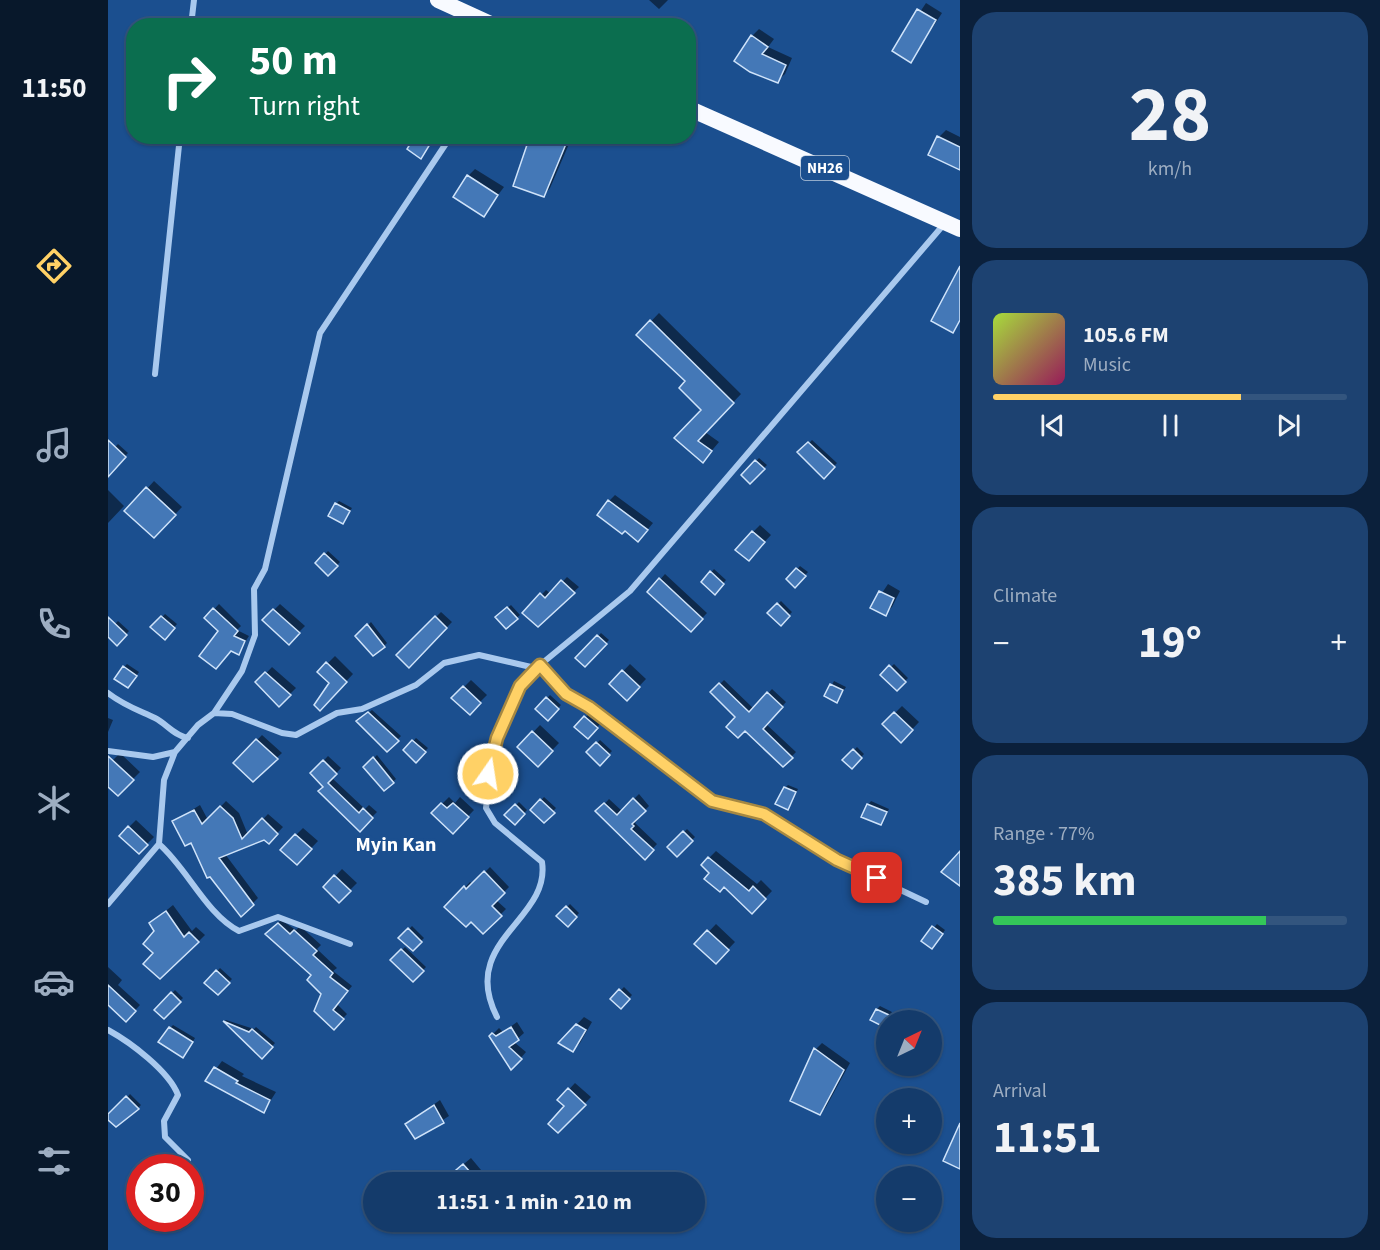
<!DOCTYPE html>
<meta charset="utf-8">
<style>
:root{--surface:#143b6b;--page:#1d4271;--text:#f1f3f6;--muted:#9dadc1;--line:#33557e;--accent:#ffd166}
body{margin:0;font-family:"Source Sans 3",sans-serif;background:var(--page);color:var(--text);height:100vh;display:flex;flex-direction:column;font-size:22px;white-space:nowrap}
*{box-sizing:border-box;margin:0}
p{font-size:20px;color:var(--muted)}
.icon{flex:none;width:33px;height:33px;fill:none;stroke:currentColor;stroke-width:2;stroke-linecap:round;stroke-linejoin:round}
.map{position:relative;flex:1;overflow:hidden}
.panel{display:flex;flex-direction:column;gap:12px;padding:12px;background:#0b203b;width:420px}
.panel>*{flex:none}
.top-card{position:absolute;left:18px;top:18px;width:570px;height:126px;border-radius:24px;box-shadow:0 2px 4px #0004,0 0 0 2px var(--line);background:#0b6e4f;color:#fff;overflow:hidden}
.needle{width:39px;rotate:43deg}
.tools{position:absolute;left:768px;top:1010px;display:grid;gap:12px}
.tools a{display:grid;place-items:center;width:66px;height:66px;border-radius:50%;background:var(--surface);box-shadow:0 2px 4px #0004,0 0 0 2px var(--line);font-size:30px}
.speed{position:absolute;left:18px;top:1154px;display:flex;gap:12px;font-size:30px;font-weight:700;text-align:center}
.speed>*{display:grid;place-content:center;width:78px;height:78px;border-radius:50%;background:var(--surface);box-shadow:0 2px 4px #0004,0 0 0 2px var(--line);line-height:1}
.speed .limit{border:9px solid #d22;background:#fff;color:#111}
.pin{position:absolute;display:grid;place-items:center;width:51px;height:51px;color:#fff;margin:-26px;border-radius:12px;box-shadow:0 3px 9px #0006}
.me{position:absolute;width:66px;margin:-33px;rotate:13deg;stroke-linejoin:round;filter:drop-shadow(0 0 4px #0008)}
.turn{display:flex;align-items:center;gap:21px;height:126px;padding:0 24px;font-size:27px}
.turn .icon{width:78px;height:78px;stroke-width:2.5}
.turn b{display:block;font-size:42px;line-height:51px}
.big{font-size:45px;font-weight:700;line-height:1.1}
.panel .tile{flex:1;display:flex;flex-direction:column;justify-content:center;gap:9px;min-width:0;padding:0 21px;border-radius:24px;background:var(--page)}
.panel .dial{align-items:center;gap:0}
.dial b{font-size:78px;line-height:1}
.song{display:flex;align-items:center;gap:18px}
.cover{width:72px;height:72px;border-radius:9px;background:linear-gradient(135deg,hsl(80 70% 55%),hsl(330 70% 35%))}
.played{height:6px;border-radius:3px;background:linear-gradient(90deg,var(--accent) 70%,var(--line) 70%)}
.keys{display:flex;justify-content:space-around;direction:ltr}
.heat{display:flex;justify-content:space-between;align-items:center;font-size:33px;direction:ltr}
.charge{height:9px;border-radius:4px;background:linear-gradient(90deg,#34c759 77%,var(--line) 0)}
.trip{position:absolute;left:255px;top:1172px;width:342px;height:60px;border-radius:30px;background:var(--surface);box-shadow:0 2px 4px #0004,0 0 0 2px var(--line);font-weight:700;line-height:60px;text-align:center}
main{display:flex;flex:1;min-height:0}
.tabs{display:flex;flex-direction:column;width:108px;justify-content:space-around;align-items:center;background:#08182b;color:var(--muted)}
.tabs .icon{width:42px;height:42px}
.tabs .active{color:var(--accent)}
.tabs b{font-size:27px;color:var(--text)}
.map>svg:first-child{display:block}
.shadow{fill:#0007}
.building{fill:#4478b7;stroke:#cfe3fa;stroke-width:1.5}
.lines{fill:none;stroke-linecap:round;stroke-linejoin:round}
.minor{stroke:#a9c9ee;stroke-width:6}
.trunk{stroke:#f8faff;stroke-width:16}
.route-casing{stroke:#a68842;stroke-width:15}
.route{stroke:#ffd166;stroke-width:10}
.labels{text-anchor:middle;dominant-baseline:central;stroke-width:6;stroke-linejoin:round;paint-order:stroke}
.shield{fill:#1b4f8f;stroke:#bbcadd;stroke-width:1.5}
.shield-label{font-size:15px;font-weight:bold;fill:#fff}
.quarter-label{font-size:20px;font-weight:bold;fill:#fff;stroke:#1b4f8f}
</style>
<main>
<nav class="tabs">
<b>11:50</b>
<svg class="icon active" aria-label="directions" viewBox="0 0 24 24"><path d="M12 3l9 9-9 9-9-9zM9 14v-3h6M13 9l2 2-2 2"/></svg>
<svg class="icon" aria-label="music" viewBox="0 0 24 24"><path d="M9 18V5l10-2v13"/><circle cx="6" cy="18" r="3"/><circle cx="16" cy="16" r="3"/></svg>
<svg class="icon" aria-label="phone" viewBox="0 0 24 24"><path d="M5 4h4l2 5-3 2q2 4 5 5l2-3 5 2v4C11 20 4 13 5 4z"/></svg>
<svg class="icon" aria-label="climate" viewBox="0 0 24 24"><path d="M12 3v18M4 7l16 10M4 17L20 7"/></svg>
<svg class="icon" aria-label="car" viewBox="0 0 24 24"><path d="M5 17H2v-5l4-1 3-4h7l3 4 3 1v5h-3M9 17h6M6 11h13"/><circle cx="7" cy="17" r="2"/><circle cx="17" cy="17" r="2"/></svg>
<svg class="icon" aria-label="filters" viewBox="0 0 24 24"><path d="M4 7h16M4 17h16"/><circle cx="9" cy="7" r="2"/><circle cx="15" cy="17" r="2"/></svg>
</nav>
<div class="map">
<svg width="852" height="1250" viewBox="0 0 852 1250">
<rect width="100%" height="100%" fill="#1b4f8f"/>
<!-- shadow -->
<path class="shadow" d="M541,0H560L551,9Z
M818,3L834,13L803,61L786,51Z
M651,29L666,39L660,47L684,58L677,74L669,81L643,71L644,36Z
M838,130L852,137V169L831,137Z
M309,136H328L313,157Z
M424,136L464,137L442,188L435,196Z
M367,169L396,187L375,215L360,176Z
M551,313L633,394L597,432L611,442L595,461L568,438L595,410L580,381L530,335Z
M704,440L729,463L716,477L692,452Z
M10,444L20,453L6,468L0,462V454Z
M651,458L659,465L642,482L635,475Z
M46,481L74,507L46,536L19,511Z
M0,490L16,506L0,523Z
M507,495L545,523L536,534L517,529L501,501Z
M231,501L244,508L235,522L228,504Z
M652,525L663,535L647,552L645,532Z
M220,551L232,562L220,574L209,563Z
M692,566L700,572L687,586L680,579Z
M606,569L618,580L607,593L595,582Z
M557,574L599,613L583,630L541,592Z
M459,577L471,587L430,625L416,613L438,590L443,594Z
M780,584L792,591L784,607L777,614L764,608Z
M673,601L684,612L673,624L661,613Z
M111,604L133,626L129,630L141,636L130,653L98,618Z
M172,604L197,626L180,643L156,620Z
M403,605L412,615L398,627L389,617Z
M333,612L344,622L301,666L290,655Z
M57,614L69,624L57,638L45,627Z
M10,621L21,631L9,644L0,635V631Z
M263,622L279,643L276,646L249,636Z
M493,633L501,640L477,665L469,658Z
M227,656L245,674L212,709L223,683L211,672Z
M19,664L31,672L23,683L16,667Z
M522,664L538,679L519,699L503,684Z
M786,664L800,678L789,689L774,675Z
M164,667L188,688L171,705L150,682Z
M363,680L379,695L361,713L345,698Z
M616,680L646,709L664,689L678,702L658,724L688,752L675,765L604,692Z
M726,681L738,687L729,701L718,696Z
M442,695L453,705L440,719L429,709Z
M794,706L811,722L793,741L776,724Z
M264,710L293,736L279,750L253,718Z
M481,714L492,724L480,737L468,726Z
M0,718L5,720L0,732Z
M432,725L451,743L430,765L411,747Z
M154,735L174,753L145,780L127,763Z
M308,738L320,748L308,761L297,750Z
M492,740L504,751L492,764L480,752Z
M749,747L756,754L744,767L736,760Z
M12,753L32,772L10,794L0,785V765Z
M269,755L288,779L276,789L257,767Z
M220,756L233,768L224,778L257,809L261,805L269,812L252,829L204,773Z
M680,785L690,789L680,808L677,788Z
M531,794L541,806L528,819L529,820L527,823L549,844L537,857L490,811L501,799L514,811Z
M341,797L347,803L352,797L366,810L345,832L325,813Z
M436,797L448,808L436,821L424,810Z
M118,801L131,813L140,835L160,814L175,827L161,842L156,838L117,854L150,898L133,915L83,841L66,821L92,805L100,820Z
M763,801L781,809L773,824L760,805Z
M411,802L419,810L407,823L398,815Z
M28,820L46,837L31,852L13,835Z
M195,828L210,841L189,863L174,849Z
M579,829L587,837L569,855L561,847Z
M608,851L649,884L653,880L664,891L644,912L603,873L601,858Z
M382,867L401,887L388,900L398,909L375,932L363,921L338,907L362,882L365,884Z
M234,869L249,883L231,901L217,887Z
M462,904L471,913L460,925L450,916Z
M65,905L84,931L88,927L97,935L75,957L43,923Z
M173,920L188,930L192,926L213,945L209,949L229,968L225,971L244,986L229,1004L239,1014L226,1028L215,993L206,975L160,934Z
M608,924L627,942L608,962L589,944Z
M829,924L837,930L827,944L815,941Z
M304,926L316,938L305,949L292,938Z
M297,947L318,967L305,980L284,960Z
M0,967L14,980L10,985L32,1005L18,1020L0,1003Z
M112,968L124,979L110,993L98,983Z
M516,987L524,995L513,1007L504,999Z
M67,990L75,998L56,1017L48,1010Z
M772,1006L784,1012L776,1025L769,1009Z
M476,1017L484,1022L472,1043L465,1050L452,1042Z
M118,1020L146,1029L148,1027L167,1043L154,1057L116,1022Z
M409,1022L416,1033L406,1042L418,1052L404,1068L383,1036L391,1028L395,1032Z
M65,1025L87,1038L78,1053L62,1028Z
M714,1043L742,1063L718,1107L712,1114L708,1049Z
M114,1061L136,1074L134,1076L168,1092L156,1111L99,1081Z
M467,1083L483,1097L450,1131L458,1106L451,1100Z
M22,1094L33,1105L22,1116L0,1118Z
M332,1100L341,1116L308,1137L299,1124Z
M363,1158L373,1170L360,1182H349L351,1168Z
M82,1184L97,1189L91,1207L83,1214Z"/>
<!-- building -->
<path class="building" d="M809,9L828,20L803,63L784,51Z
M643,35L660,47L654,54L678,65L670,83L642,72L626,61Z
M307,136H327L313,159L299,149Z
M422,136H440L458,144L436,197L405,186Z
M829,136L852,147V170L820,155Z
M359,175L390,195L376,217L345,197Z
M852,266V320L845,333L823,321Z
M542,320L626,403L590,441L604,451L595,463L566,438L593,410L571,388L577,381L528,335Z
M0,440L18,457L0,477Z
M700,442L727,467L716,479L689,452Z
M647,460L657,469L642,484L633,475Z
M38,487L68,515L46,538L16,511Z
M500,500L540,530L530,542L517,531L514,534L489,515Z
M227,503L242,511L235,524L220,516Z
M644,531L657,542L641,561L627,550Z
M216,553L230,566L220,576L207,563Z
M688,568L698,576L687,588L678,579Z
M602,571L616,584L607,595L593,582Z
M551,578L595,619L583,632L539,592Z
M453,580L467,593L430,627L414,613L432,593L437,598Z
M771,591L786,598L778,616L762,608Z
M669,603L682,616L673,626L659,613Z
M399,607L410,619L398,629L387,617Z
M105,608L130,631L126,636L137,641L131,655L123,651L108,669L91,656L110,631L96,618Z
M165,609L192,633L181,645L154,620Z
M53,616L67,628L57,640L42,627Z
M327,616L339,628L301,668L288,655Z
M0,617L19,635L9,646L0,637Z
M259,624L277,647L265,656L247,636Z
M489,635L499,644L477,667L467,658Z
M218,662L239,682L212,711L206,705L221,683L209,672Z
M781,665L798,682L789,691L772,675Z
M15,666L29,676L20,688L6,679Z
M514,670L532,687L519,701L501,684Z
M157,672L183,695L171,707L147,682Z
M611,683L641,712L659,692L675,707L655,729L685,758L675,767L637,731L630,738L618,727L627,717L602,692Z
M722,684L735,690L729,703L716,696Z
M355,686L373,703L362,715L343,698Z
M438,697L451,709L440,721L427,709Z
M260,712L291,741L279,752L248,721Z
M786,712L805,730L793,743L774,724Z
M476,716L490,728L480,739L466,727Z
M424,731L445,751L430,767L409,747Z
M148,739L170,759L145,782L125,763Z
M304,740L318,752L308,763L295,750Z
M488,742L502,755L492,766L478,752Z
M745,749L754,758L744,769L734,760Z
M0,756L26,780L10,796L0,787Z
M265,757L286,783L276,791L255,767Z
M215,760L229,774L220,783L251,813L255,808L265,818L252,832L210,791L215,787L202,773Z
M676,787L688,792L680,810L667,804Z
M525,798L538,811L524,824L526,826L523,829L546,850L537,860L487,811L496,803L509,815Z
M432,799L447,813L436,823L422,810Z
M333,803L339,808L345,803L361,817L345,834L323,813Z
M407,804L417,814L407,825L396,815Z
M759,804L779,812L773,825L753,817Z
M112,806L125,818L134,839L154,818L170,834L161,844L156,840L111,858L146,905L133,917L102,877L99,878L83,843L77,846L64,821L86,810L94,824Z
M20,826L40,845L31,854L11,836Z
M575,831L585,841L569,857L559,847Z
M187,834L204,849L189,865L172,850Z
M852,851V886L833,872Z
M600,857L641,891L645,886L658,899L644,914L616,887L612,892L596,879L601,873L593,865Z
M376,871L397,893L384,906L394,916L375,934L363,922L358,927L336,907L356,886L358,889Z
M226,875L243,891L231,903L215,887Z
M458,906L469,917L460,927L448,916Z
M58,911L76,937L81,932L91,942L52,979L35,964L45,953L35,944L46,931L41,923Z
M170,923L182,934L186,930L209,951L205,955L225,973L222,977L240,991L225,1010L236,1019L226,1030L206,1011L213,994L199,980L203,975L157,934Z
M824,926L835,934L824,949L813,941Z
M300,928L314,942L305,951L290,938Z
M599,930L621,950L608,964L586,944Z
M293,949L316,971L305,982L282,960Z
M108,970L122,983L110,995L96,983Z
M0,985L28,1011L18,1022L0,1005Z
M511,989L522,999L513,1009L502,999Z
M63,992L73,1002L56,1019L46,1010Z
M768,1009L781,1015L776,1027L762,1020Z
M115,1021L141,1032L144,1029L165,1047L154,1059Z
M468,1024L478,1030L465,1052L450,1043Z
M61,1027L85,1042L75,1058L50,1042Z
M403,1027L411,1040L401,1047L414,1059L403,1070L381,1036L384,1033L388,1036Z
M706,1048L736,1070L712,1115L682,1101Z
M106,1067L130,1081L128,1083L162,1100L156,1113L97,1081Z
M460,1088L478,1105L450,1133L440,1124L456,1106L449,1100Z
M18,1096L31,1109L8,1127L0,1120V1114Z
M326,1105L336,1123L307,1139L297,1124Z
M852,1123V1169L835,1161Z
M355,1164L371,1182H334Z"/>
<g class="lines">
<!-- minor -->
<path class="minor" d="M83,26L86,0
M47,374L72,136
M432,665L458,694L481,707L604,801L628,809L656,814L729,860L818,902
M0,693C15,705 30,710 47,718C59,724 65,735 80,738
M106,713L124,714L174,733L188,735L229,713L254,709L308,685L336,663L371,655L423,667L432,665
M0,751L45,757L67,752
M51,844C79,868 98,914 131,931L170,917L242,944
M0,904L51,844L56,780L67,752L90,725L106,713L134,671L147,635L146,589L157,569L212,333L343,136
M389,1017C350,941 443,920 434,862L387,823L378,808L384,757L412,686L432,665L522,591L837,223
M0,1030C22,1042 61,1071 70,1095L56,1121L57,1137L80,1160"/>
<!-- trunk -->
<path class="trunk" d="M330,0L387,26
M580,108L852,229"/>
</g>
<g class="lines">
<defs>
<path id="route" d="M380,774L389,738L412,686L432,665L458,694L481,707L604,801L656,814L729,860L769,878"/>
</defs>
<!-- route casing -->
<use href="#route" class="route-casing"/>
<!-- route -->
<use href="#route" class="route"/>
</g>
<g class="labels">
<!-- shield labels -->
<rect class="shield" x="693" y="156" width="48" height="24" rx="4.5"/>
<g class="shield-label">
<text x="717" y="168">NH26</text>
</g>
<!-- quarter labels -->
<g class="quarter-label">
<text x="288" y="845">Myin Kan</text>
</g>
</g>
</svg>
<div class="tools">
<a><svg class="needle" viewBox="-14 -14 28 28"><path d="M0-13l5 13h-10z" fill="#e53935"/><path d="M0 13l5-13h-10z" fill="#9dadc1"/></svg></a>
<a>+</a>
<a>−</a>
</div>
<div class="speed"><div class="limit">30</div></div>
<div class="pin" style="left:769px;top:878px;background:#d93025"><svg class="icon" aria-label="arrive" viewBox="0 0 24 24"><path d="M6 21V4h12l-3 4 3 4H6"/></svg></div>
<svg class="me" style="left:380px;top:774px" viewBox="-20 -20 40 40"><circle r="17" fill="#ffd166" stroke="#fff" stroke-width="3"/><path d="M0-11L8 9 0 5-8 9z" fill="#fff"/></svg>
<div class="trip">11:51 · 1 min · 210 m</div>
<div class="top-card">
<div class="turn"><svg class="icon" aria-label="right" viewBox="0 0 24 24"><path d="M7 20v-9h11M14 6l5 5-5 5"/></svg><div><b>50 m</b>Turn right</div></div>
</div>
</div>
<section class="panel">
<div class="tile dial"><b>28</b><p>km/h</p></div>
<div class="tile">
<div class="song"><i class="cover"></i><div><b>105.6 FM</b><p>Music</p></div></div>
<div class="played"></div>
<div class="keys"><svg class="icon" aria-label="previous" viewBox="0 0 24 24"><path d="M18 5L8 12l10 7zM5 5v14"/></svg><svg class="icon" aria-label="pause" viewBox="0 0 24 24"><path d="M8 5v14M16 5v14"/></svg><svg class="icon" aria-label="next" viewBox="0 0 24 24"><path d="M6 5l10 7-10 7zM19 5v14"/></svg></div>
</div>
<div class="tile"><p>Climate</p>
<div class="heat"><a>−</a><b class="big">19°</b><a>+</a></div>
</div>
<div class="tile"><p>Range · 77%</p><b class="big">385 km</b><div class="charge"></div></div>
<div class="tile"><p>Arrival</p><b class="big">11:51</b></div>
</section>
</main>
